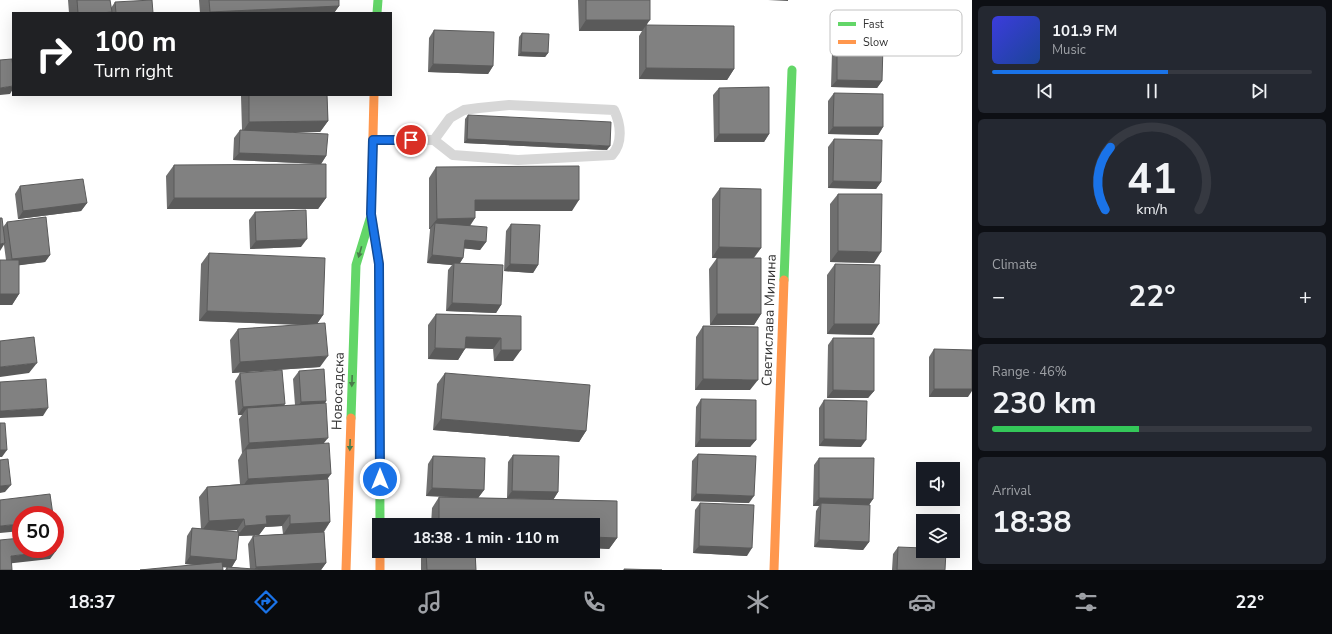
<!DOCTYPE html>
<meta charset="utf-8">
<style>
:root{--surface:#171b24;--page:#242831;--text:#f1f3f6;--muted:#9ea1a6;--line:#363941;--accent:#1a73e8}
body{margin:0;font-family:"Nunito Sans",sans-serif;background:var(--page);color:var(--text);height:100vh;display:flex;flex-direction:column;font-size:15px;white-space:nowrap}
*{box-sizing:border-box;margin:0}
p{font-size:13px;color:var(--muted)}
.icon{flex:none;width:22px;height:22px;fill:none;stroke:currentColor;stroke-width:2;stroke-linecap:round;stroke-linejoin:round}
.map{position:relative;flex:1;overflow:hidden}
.details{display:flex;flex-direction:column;gap:6px;padding:6px;background:#0d0f14;width:360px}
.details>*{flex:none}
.banner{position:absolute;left:12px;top:12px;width:380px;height:84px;border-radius:0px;box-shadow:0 4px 16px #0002;background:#202124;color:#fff;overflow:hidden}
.fabs{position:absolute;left:916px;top:462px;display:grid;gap:8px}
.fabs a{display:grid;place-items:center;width:44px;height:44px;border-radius:0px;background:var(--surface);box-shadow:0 4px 16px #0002;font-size:20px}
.speed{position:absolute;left:12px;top:506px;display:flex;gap:8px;font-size:20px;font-weight:700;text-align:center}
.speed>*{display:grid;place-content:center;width:52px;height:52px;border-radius:50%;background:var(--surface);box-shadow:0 4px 16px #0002;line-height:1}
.speed .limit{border:6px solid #d22;background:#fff;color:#111}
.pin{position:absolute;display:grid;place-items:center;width:34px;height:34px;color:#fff;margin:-17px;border:2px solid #fff;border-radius:50%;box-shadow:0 1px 4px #0007}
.me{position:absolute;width:44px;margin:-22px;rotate:0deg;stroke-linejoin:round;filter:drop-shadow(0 0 3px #0008)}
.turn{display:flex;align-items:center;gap:14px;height:84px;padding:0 16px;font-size:18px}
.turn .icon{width:52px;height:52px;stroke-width:2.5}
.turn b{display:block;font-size:28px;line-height:34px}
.big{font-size:30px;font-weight:700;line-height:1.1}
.details .tile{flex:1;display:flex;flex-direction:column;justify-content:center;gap:6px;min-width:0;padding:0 14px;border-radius:6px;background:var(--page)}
.details .dial{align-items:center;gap:0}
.dial svg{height:104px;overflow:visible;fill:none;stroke:var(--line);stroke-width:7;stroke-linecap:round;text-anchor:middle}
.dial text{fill:var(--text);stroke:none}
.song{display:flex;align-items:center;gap:12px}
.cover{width:48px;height:48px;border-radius:6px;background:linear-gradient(135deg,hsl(240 70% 55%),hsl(220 70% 35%))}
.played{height:4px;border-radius:2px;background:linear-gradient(90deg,var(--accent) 55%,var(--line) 55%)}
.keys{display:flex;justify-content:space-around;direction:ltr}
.heat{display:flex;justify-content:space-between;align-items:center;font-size:22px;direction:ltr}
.charge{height:6px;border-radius:3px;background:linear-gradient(90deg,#34c759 46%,var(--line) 0)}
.trip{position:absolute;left:372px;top:518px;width:228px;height:40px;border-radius:0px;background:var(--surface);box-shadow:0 4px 16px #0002;font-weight:700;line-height:40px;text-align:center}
.menu{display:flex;height:64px;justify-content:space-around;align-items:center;background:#090b0e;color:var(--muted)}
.menu .icon{width:28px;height:28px}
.menu .current{color:var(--accent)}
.menu b{font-size:18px;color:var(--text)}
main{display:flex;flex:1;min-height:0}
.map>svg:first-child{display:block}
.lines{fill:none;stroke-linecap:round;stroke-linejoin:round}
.lane{stroke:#d7d7d7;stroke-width:10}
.fast{stroke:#63d668;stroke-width:9}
.slow{stroke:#ff974d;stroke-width:9}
.wall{fill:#6f6f6f;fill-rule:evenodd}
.shaded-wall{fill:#5a5a5a}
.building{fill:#818181;stroke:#5a5a5a}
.oneway{fill:#497c4b}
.route-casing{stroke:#114b97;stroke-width:10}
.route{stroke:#1a73e8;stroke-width:7}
.labels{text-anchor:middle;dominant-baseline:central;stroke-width:4;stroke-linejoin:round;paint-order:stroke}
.street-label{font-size:14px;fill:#333;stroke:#fff}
.key{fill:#fff;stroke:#c2c2c2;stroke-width:1}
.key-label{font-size:11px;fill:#333}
</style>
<main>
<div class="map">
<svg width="972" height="570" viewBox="0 0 972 570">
<rect width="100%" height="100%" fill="#fff"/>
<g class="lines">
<!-- lane -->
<path class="lane" d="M373,140H434L453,155L518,160L612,155C623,143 621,124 614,110L509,105L479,108L464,110L450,118L434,140"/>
<!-- fast -->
<path class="fast" d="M377,13L378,0
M379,271L380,525
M784,280L792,70
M351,418L356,265L370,219"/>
<!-- slow -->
<path class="slow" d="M374,95L371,214L379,263V271
M380,551V570
M346,570L351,418
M774,570L784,280"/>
</g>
<!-- wall -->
<path class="wall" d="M68,0H110L111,8L115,2L153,13H69Z
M199,0H339V6L334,13H200Z
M578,0H650L647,25L734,69L727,80L639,79V36L642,31H579Z
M434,30L493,66L488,74L428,72L429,38Z
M522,33L548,53L545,57L518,56L519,37Z
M837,44L882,81L877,88L831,87L832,52Z
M719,88L769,134L764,142H714L713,95Z
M834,93L883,127L878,135L828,134V101Z
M242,95H327L328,121L320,132H291L326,156L321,164L233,160L234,138L240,130H242L241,96Z
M468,115L607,150L464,143L465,119Z
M834,139L881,182L876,189L828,188V147Z
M174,165L326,198L318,209H167L166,176Z
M436,167L572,211H475V218L470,226L486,242L480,250L464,248L463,258L460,263L501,305L496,313L446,311L448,270L452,265L427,263L430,230V229H429V178Z
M20,186L87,203L81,211L18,219L15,194Z
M720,188L761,248L754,258L761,314L754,325H710L709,269L717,258H725H712V199Z
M838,194L874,263L830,262V204Z
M255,212L301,247L250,249L249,220Z
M7,222L50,255L45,262L19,265V294L12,305L4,245L3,227Z
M511,224L538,265L533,273L504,271L506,231Z
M209,253L323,315L317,324L320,367L232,373L230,340L238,329L300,325L199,321L201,264Z
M835,264L872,335L827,334V275Z
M436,314L521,316L513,361H494L493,349L465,348L458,360L428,359V325Z
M703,326L750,390H695L696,337Z
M833,338L874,391L868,398H827L828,345Z
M934,349L968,397H929V357Z
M299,371L326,401L325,403L324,444L328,479L330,522L324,532L326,563L321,570H225L227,567L185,564L187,536L192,528L201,529L199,497L207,487L240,484L238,460L242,453L239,419L242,415H238L235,381L240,373L284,406L295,405L293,379ZM282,526L283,534L253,536L248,544L250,569L232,567L236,560L238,536L259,535L265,527ZM237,530V532L221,531Z
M445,373L586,431L579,442L433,430L437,384Z
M701,399L756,440L750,447H695L696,407Z
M824,400L861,447L819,446V408Z
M698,454L749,503L691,501L692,461Z
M513,455L558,492L553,500L507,498L508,462Z
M433,456L484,490L478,498L426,496L428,464Z
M819,458L873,499L869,505V542L863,550L814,547L816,511L819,506H813L814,465Z
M439,497L617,501V538L609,549L593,548V525H431L432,508Z
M700,503L747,556L693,553L695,510Z
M898,547L945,570H892L893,554Z
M423,551H475L476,570H421V555Z"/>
<!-- shaded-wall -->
<path class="shaded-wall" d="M768,0H788V1Z
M339,6L334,13H209L210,12Z
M586,20H650L642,31H579Z
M521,52L548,53L545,57L518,56Z
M433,64L493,66L488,74L428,72Z
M646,68L734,69L727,80L639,79Z
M837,80L882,81L877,88L831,87Z
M13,86V89L10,94L0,95V88Z
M328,121L320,132L242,133L249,122Z
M833,127H883L878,135L828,134Z
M719,134H769L764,142H714Z
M467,139L610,146L607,150L464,143Z
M239,153L326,156L321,164L233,160Z
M833,181L881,182L876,189L828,188Z
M174,198H326L318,209H167Z
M475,200H579L572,211H467Z
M87,203L81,211L18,219L23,211Z
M475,218L467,229L435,223L430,229H429L437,219Z
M307,239L301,247L250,249L256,241Z
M465,240L486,242L480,250L459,248Z
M5,243L0,251V244Z
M719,247L761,248L753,258H712Z
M838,251L881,252L874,263L830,262Z
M50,255L45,262L6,267L12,259Z
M432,255L463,258L458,266L454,263L452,265L427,263Z
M510,264L538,265L533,273L504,271Z
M0,294H19L12,305H0Z
M452,303L501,305L496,313L446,311Z
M207,311L323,315L316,325L199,321Z
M717,314H761L754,325H710Z
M834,324H879L872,335L827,334Z
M466,337L501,338L493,349L458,348Z
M435,348L465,349L458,360L428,359Z
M501,350H521L513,361H494Z
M328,356L320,367L232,373L240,362Z
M37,363L29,373L0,377V367Z
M703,379L758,380L750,390H695Z
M934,389H972V391L968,397H929Z
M833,390L874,391L868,398H827Z
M326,401L321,408L295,410L301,402Z
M285,404L279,412L247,408L242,415H238L243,407Z
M48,408L43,416L0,418V411Z
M441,419L586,431L579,442L433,430Z
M328,438L320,448L246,449L242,453L249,443Z
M700,439L756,440L750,447H695Z
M824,439L866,440L861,447L819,446Z
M0,450H7L2,457H0Z
M331,474L323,485L240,490L248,479Z
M11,485L5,492L0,493V486Z
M432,488L484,490L478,498L426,496Z
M512,491L558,492L553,500L507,498Z
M696,494L754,496L749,503L691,501Z
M819,498L873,499L868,506L821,503L819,506H813Z
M290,515L282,526L265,527L259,535L237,536L245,526L266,516Z
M244,519L237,530L201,532L209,521Z
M330,522L323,532L283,535L290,524Z
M21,524V531L0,533V526Z
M593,537L617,538L609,549L593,548Z
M819,540L869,542L863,550L814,547Z
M699,546L752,548L747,556L693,553Z
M56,551L50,559L5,564L11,556Z
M190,556L236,560L231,568L185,564Z
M326,563L321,570H254L256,567Z"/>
<!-- building -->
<path class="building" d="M77,0H110L112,12L100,13H78Z
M152,0L153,13H116L115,2Z
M209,0H339V6L210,12Z
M586,0H650V20H586Z
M646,25L734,26V69L646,68Z
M434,30L494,32L493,66L433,64Z
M522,33L549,34L548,53L521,52Z
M837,44L883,45L882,81L837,80Z
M12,59L13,68V86L0,88V60Z
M769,87V134H719V88Z
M834,93L883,94V127H833Z
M249,95H327L328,121L249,122Z
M468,115L611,122L610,146L467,139Z
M240,130L328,134L326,156L239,153Z
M834,139L882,140L881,182L833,181Z
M326,164V198H174V165Z
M579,166V200H475V218L437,219L436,167Z
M83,179L87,203L23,211L20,186Z
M720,188L761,189V248L719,247Z
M838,194H882L881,252L838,251Z
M306,210L307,239L256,241L255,212Z
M46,217L50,255L12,259L7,222Z
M0,218H2L5,243L0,244Z
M435,223L487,227L486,242L465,240L463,258L432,255Z
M511,224L540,225L538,265L510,264Z
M209,253L325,258L323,315L207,311Z
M717,258H761V314H717Z
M0,260H19V294H0Z
M454,263L503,265L501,305L452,303Z
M835,264L880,265L879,324H834Z
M436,314L521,316V350H501V338L466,337L465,349L435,348Z
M325,323L328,356L240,362L238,329Z
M703,326L758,327V380L703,379Z
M34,337L37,363L0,367V341Z
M833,338H874V391L833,390Z
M934,349L972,350V389H934Z
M324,369L326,401L301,402L299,371Z
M282,370L285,404L243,407L240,373Z
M445,373L590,385L586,431L441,419Z
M46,379L48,408L0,411V382Z
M701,399L756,400V440L700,439Z
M824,400L867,401L866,440L824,439Z
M326,403L328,438L249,443L247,408Z
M0,423H5L7,450H0Z
M329,443L331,474L248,479L246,449Z
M698,454L756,456L754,496L696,494Z
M513,455L559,456L558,492L512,491Z
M433,456L485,458L484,490L432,488Z
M819,458H874L873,499L819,498Z
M8,459L11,485L0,486V460Z
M328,479L330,522L290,524V515L266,516L267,524L245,526L244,519L209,521L207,487Z
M50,494L53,515H21V524L0,526V500Z
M439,497L617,501V538L593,537V525H439Z
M700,503L754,505L752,548L699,546Z
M821,503L870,505L869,542L819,540Z
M192,528L239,532L236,560L190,556Z
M324,532L326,563L256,567L253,536Z
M21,538V549H55V547L56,551L11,556L12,570H0V540Z
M898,547L923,548V551H946L945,570H897Z
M426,551H475L476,570H427Z
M222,562L223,570H140Z
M227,567L267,570H227Z
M624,569L662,570H624Z"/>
<!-- one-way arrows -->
<defs><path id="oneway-solid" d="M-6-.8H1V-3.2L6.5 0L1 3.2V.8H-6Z"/></defs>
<g class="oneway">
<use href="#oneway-solid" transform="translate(360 252) rotate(106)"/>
<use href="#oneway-solid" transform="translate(352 381) rotate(92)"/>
<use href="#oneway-solid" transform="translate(350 445) rotate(92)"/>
</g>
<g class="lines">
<defs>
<path id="route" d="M380,479L379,264L371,214L373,140H411"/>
</defs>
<!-- route casing -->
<use href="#route" class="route-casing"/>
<!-- route -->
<use href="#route" class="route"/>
</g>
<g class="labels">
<!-- street labels -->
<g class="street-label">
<text transform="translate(769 320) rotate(-88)">Светислава Милина</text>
<text transform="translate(338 391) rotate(-88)">Новосадска</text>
</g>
</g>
<!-- legend -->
<rect x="830" y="10" width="132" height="46" rx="6" class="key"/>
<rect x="838" y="22" width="18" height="4" fill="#63d668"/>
<rect x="838" y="40" width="18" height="4" fill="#ff974d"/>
<g class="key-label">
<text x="863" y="28">Fast</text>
<text x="863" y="46">Slow</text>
</g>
</svg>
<div class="fabs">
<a><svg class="icon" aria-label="sound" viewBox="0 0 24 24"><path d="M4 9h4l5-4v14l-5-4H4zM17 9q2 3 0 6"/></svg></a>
<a><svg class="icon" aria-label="layers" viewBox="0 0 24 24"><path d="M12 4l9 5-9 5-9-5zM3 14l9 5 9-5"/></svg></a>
</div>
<div class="speed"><div class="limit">50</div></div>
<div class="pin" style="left:411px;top:140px;background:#d93025"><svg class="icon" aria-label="arrive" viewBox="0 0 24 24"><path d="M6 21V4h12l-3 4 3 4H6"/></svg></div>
<svg class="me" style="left:380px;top:479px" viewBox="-20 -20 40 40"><circle r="17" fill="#1a73e8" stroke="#fff" stroke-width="3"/><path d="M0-11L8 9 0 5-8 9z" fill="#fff"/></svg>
<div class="trip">18:38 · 1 min · 110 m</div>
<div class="banner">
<div class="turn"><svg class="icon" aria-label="right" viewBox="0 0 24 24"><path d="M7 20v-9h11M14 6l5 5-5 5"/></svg><div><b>100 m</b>Turn right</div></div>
</div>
</div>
<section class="details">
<div class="tile">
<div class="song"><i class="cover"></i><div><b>101.9 FM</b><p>Music</p></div></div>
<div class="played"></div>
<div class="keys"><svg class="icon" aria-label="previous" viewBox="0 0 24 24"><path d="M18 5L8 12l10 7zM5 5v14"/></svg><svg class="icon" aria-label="pause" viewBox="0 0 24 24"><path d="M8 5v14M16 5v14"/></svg><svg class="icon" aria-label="next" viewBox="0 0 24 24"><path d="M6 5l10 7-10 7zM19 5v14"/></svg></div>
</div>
<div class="tile dial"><svg viewBox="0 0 100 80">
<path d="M14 69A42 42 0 1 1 86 69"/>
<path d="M14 69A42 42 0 0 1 18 21" stroke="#1a73e8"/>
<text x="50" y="56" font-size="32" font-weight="700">41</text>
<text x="50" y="72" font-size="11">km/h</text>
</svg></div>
<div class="tile"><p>Climate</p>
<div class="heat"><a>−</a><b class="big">22°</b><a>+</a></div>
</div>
<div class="tile"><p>Range · 46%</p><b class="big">230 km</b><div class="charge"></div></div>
<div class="tile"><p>Arrival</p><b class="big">18:38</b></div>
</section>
</main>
<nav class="menu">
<b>18:37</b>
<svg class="icon current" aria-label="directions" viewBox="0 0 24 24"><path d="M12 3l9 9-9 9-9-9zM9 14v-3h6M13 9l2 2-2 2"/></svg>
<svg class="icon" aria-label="music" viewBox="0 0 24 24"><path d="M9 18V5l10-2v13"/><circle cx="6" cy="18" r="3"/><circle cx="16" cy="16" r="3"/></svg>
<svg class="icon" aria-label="phone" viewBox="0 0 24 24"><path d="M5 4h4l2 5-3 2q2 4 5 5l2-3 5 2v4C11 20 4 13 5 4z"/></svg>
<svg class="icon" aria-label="climate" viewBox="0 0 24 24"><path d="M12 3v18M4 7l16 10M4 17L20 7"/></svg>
<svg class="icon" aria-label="car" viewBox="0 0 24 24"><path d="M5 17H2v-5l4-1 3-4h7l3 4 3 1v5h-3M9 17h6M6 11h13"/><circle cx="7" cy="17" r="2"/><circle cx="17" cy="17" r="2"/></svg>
<svg class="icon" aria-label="filters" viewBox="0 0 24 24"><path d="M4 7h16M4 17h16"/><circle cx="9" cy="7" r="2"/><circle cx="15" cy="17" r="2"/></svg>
<b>22°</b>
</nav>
